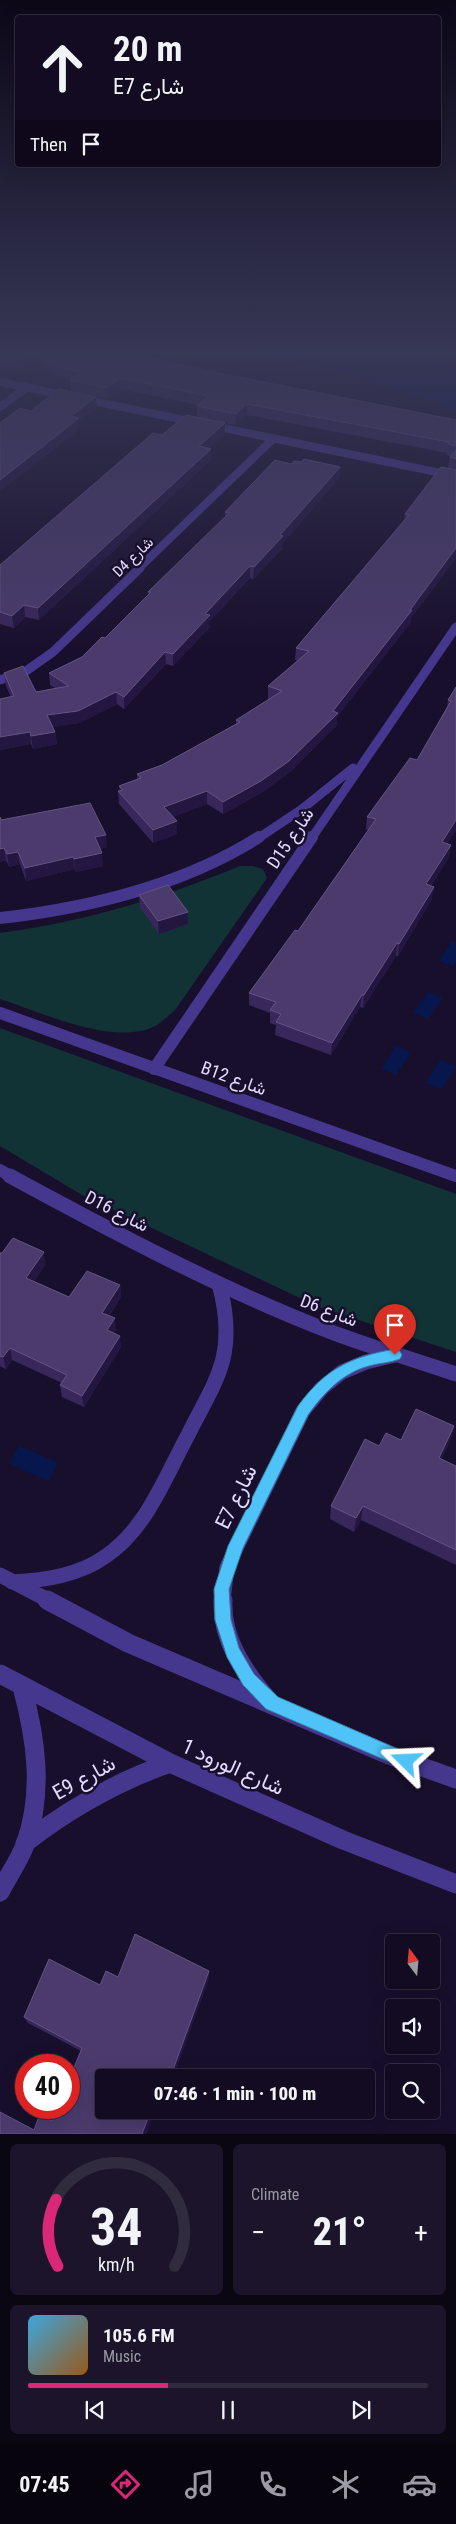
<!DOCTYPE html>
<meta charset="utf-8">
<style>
:root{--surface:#120b21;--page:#1b142a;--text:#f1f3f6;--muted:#9c9ba5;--line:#312b3f;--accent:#db2777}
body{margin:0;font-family:"Roboto Condensed",Vazirmatn,sans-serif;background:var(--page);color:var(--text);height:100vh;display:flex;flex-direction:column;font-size:19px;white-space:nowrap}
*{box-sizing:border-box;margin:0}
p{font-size:16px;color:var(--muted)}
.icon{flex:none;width:28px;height:28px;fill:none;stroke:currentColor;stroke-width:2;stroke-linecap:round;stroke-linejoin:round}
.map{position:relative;height:2134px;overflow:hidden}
.side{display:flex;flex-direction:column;gap:10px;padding:10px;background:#0a0612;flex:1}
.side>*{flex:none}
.banner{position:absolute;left:15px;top:15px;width:426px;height:152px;border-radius:5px;box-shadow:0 5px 20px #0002,0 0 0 1px var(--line);background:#120b21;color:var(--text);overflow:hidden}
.needle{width:32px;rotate:344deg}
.fabs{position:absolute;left:385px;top:1934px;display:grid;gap:10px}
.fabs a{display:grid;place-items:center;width:55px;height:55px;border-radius:5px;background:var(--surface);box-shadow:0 5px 20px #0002,0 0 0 1px var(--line);font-size:25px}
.speed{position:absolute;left:15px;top:2054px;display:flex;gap:10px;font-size:25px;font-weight:700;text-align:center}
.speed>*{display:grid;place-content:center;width:65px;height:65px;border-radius:50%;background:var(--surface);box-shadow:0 5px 20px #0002,0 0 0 1px var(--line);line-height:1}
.speed .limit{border:8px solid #d22;background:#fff;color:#111}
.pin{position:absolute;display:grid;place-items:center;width:42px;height:42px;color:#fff;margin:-51px -21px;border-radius:50% 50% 50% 0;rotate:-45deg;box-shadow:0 0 5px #0007}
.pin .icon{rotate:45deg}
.me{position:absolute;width:55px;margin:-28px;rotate:291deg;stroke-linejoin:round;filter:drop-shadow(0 0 4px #0008)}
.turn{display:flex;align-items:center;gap:18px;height:105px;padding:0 15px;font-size:22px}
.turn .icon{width:65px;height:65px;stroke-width:2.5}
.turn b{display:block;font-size:35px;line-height:42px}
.then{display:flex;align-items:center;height:48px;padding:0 15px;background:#0003;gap:10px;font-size:19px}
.big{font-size:38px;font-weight:800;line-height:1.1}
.side .widget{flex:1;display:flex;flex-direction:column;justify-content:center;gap:8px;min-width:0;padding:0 18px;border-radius:8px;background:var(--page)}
.side .dial{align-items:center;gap:0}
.dial svg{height:130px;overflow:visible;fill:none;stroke:var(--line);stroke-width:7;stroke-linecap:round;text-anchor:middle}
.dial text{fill:var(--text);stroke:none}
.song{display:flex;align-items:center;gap:15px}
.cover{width:60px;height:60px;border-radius:8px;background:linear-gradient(135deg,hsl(200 70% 55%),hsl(30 70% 35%))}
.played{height:5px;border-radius:2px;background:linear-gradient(90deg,var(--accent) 35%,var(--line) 35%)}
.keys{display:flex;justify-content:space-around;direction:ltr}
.heat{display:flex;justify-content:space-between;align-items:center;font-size:28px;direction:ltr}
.side .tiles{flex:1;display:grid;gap:10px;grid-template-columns:1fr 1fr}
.widget:last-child{grid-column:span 2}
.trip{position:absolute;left:95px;top:2069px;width:280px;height:50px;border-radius:5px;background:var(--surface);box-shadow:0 5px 20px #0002,0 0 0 1px var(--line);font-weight:800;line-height:50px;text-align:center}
.menu{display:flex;height:80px;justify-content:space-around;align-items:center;background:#07040d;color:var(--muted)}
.menu .icon{width:35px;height:35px}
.menu .current{color:var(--accent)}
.menu b{font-size:22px;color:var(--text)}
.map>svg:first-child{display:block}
.green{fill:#123336}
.water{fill:#07174d}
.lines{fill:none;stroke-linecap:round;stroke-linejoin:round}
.minor-far4{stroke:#46378e;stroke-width:8}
.minor-far3{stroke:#46378e;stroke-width:9}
.minor-far2{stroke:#46378e;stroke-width:12}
.minor-far1{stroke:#46378e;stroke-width:15}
.minor{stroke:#46378e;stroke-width:19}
.wall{fill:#38275a}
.shaded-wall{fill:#231640}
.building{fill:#4a3b6c;stroke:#625483}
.route{fill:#4fc3f7;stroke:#337fa1}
.labels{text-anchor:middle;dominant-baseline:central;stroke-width:5;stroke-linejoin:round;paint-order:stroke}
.far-street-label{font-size:15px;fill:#e3daff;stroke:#180f2c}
.street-label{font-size:18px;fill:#e3daff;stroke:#180f2c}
.near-street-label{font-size:21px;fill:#e3daff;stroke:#180f2c}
</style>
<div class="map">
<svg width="456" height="2134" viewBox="0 0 456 2134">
<rect width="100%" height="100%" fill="#180f2c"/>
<!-- green -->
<path class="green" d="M240,866H252L263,869L267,878L175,1010C169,1015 163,1021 157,1025C116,1048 41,1012 0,999V933C83,922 163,898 240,866Z
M0,1028L456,1194V1352L319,1307L82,1195L0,1146Z"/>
<!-- water -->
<path class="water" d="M258,354H427L456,368V410L340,371Z
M452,941L456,943V962L453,966L439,961Z
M428,992L443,998L428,1019L413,1013Z
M396,1046L411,1052L396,1075L381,1069Z
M440,1060L456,1066L442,1089L426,1083Z
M19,1446L58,1462L49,1481L9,1464Z"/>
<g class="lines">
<!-- minor-far4 -->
<path class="minor-far4" d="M0,382L456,476
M0,407L27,387
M138,569L274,438"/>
<!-- minor-far3 -->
<path class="minor-far3" d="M0,680L26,671L53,652L140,568
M257,839L302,809L353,768
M311,839L456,627"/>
<!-- minor-far2 -->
<path class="minor-far2" d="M0,918C89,908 183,885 259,837
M0,1013L456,1176
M154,1069L312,837
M0,1170L12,1177"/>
<!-- minor-far1 -->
<path class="minor-far1" d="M10,1176C115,1233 222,1290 334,1333C374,1348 415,1360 456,1374
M0,1575L50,1601
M12,1582C45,1580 78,1576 106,1556C147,1528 165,1477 188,1435C200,1410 216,1386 223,1359C229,1333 226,1309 219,1284
M223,1601L227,1567L303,1411L322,1388L342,1372L366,1362L395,1355"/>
<!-- minor -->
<path class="minor" d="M47,1600L128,1643L389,1755L456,1779
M223,1600C221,1639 244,1672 268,1700
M0,1674L170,1763L343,1840L456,1884
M25,1843C70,1808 116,1782 170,1763
M0,1892C8,1876 19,1861 25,1845C44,1793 36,1738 22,1687"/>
</g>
<!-- wall -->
<path class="wall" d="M0,354H148V357L151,358L213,372L456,420V558L411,618V622L337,717V725L289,773L261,793L223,814L207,804L173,817L177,834L153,843L119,804L118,791H120L119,786L137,779V774L162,765L236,724V720L269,699H268V686L298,661L295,660L296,648L404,520L405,514L448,468L450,457L451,456L446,455L447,453L247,415L235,425L197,417V406L198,405L120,389L108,399L71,391V380L52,375L39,357L21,369L0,365Z
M225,434L209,448L211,449V460L39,620L25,617L14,628L0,624V565L162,435Z
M301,462L340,467L339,478L283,543V548L253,579L250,578L210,621V627L173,666L166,664L124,709L117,704L79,723L53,727L55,732L57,744L33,749L31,744L0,750V699L11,697L6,686L4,673L36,692L55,688L50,685L49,673L82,657L105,638L148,595V592L225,517V512L291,464Z
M456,687V830L447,844L451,845L449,857L431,886L432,899L398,956H396L363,1008L360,1007L331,1055L275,1035L276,1025L270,1023V1013L249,1005V993L298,931L368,830L366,829L367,817L417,760L447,707L448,700Z
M0,817L1,820L107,847L100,849L103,866L76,872L75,869L26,881L20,864L9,867L6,860L0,862Z
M139,895L188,924L159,934L140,908Z
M0,1253L46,1264L34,1281L69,1297L120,1285L121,1297L109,1316L116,1330L114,1333L121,1347L84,1407L62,1397L60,1385L62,1383L12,1360L6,1369L0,1366Z
M454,1426L450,1441L441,1460L456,1466V1565L361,1520L354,1532L330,1519L331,1506L379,1446Z
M209,1971V1978L173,2078H104V2110H154L146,2134H0L34,2130L52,2121L81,2051L28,2023L24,2017L118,1977Z"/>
<!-- shaded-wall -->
<path class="shaded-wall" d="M26,354H38L39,357L21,369L20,359Z
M120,378V389L108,399L107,388Z
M96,397L97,408L79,421L80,429L0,492V480L71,416Z
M247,404V415L235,425L236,414Z
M225,423V434L199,457V446Z
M211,449V460L39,620L38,608Z
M340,467L339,478L283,543V548L253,579L254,567L280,535Z
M456,548V558L411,618V622L337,717V725L289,773L261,793L223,814V802L410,610Z
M250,566V578L210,621V627L173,666V654L205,614Z
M24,605L25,617L14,628L12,616Z
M165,652L166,664L124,709V697Z
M116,692L117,704L79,723L49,728L47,715Z
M30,732L31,744L0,750V737Z
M55,732L57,744L33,749L31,736Z
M207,791V804L165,820L164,807Z
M456,820V830L440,854L442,842Z
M177,821V834L153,843V830Z
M106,835L107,847L96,850L95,837Z
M451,845L449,857L424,897L426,884Z
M4,848L6,860L0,862V849Z
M18,852L20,864L9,867L7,854Z
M102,853L103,866L76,872L74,859Z
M73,857L75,869L26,881L25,868Z
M434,887L432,899L398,956L399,944Z
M188,912V924L159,934L158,921Z
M397,943L396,956L363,1008L364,995Z
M362,995L360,1007L331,1055L332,1043Z
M44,1252L46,1264L28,1289L26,1278Z
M120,1285L121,1297L103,1324L102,1313Z
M115,1318L116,1330L109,1342L107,1330Z
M120,1336L121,1347L84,1407L82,1396Z
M10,1348L12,1360L6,1369L3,1357Z
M454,1426L450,1441L435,1473L439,1458Z
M363,1506L361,1520L354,1532L356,1518Z
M209,1971V1978L173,2078H170Z
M151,2110H154L146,2134H142Z"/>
<!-- building -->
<path class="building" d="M0,354H26L20,359Z
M44,354H147L145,356L151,358L213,372L456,420V446L448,444L449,442L247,404L236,414L197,406L208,396L120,378L107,388L70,380L81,372L51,365Z
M59,389L96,397L71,416L79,418L0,480V423L20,408L31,411Z
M186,415L225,423L199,446L211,449L38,608L24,605L12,616L0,612V565L153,433L162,435Z
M456,450V459L450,457Z
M304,459L340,467L280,535L283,536L254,567L250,566L205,614L210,615L173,654L165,652L124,697L116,692L78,711L47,715L55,732L31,736L30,732L0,737V699L14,696L4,673L23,666L36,692L69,686L49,673L82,657L102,637L105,638L151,592H148L229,513L225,512L275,460L291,464L294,461L301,462Z
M441,467L456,470V548L410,610H412L333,711L338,713L289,761L261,781L223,802L207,791L164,807L177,821L153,830L118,791L123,790L119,786L141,778L137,774L162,765L240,722L236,720L282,691L268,686L309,651L296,648L409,515L405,514Z
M456,687V820L442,842L451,845L426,884L434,887L399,944L397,943L364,995H362L332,1043L276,1022L281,1014L270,1010L276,1002L249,993L295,930L298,931L376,819L367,817L410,758L417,760L451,701L448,700Z
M90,803L106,835L95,837L102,853L74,859L73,857L25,868L18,852L7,854L4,848L0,849V817L1,820Z
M168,885L188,912L158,921L139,895Z
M13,1238L44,1252L26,1278L69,1297L87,1271L120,1285L102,1313L115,1318L107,1330L120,1336L82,1396L60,1385L67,1375L10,1348L3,1357L0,1356V1253H2Z
M416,1409L454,1426L439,1458L456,1466V1550L363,1506L356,1518L331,1506L365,1439L379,1446L386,1433L401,1440Z
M135,1934L209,1971L170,2078L164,2075L163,2078H104V2110H151L142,2134H0V2112L34,2130L40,2114L52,2121L58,2108H69V2080L82,2048L24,2017L49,1959L100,1985L106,1971L118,1977Z"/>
<!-- sky -->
<linearGradient id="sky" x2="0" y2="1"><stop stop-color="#0d0818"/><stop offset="0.54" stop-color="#373756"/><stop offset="1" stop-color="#373756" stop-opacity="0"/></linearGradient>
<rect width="456" height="653" fill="url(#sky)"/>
<!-- route -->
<path class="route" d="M395,1349L400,1351L402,1355L400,1359C390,1363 379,1363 369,1366C342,1373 323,1394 308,1415L243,1548L229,1589L231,1620L239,1648L254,1674L278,1697L412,1755L414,1761L412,1767L406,1769L266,1709L243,1685L227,1657L215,1620L214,1589L228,1546L298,1406C325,1369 350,1357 395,1349Z"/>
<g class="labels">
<!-- far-street labels -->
<g class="far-street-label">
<text transform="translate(133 557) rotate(-44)">D4 شارع</text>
</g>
<!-- street labels -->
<g class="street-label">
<text transform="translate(290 838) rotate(-56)">D15 شارع</text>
<text transform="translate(234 1078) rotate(20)">B12 شارع</text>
<text transform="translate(117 1211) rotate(27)">D16 شارع</text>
<text transform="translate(329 1310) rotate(21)">D6 شارع</text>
</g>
<!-- near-street labels -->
<g class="near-street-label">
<text transform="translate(236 1497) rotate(-64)">E7 شارع</text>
<text transform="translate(233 1767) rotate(24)">شارع الورود 1</text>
<text transform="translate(84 1778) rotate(-29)">E9 شارع</text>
</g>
</g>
</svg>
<div class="fabs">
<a><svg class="needle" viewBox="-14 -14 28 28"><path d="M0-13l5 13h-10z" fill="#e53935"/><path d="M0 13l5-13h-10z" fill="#9c9ba5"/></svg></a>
<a><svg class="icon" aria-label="sound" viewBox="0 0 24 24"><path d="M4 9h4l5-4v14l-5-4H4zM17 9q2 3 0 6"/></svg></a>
<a><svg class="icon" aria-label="search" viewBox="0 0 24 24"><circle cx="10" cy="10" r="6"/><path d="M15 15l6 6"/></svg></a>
</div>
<div class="speed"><div class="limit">40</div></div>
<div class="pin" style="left:395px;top:1355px;background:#d93025"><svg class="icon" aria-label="arrive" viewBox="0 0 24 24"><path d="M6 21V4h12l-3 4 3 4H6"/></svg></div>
<svg class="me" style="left:406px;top:1761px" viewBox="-20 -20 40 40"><path d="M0-17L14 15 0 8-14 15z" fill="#4fc3f7" stroke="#fff" stroke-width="4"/></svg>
<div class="trip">07:46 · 1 min · 100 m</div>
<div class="banner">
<div class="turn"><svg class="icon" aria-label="ahead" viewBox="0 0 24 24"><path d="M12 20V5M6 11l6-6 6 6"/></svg><div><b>20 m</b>E7 شارع</div></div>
<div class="then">Then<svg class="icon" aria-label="arrive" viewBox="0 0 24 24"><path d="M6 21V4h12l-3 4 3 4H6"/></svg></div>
</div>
</div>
<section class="side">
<div class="tiles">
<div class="widget dial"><svg viewBox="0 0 100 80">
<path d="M14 69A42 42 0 1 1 86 69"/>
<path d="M14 69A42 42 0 0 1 13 28" stroke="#db2777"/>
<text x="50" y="56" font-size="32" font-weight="700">34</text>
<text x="50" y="72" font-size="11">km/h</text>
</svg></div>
<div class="widget"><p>Climate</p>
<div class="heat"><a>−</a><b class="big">21°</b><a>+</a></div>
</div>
<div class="widget">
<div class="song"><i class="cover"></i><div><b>105.6 FM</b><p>Music</p></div></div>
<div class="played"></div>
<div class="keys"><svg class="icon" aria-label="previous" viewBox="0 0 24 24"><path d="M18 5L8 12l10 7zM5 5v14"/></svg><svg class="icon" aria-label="pause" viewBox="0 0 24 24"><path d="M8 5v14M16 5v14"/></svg><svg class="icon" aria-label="next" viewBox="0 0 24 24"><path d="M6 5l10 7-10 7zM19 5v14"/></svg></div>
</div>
</div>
</section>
<nav class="menu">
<b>07:45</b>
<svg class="icon current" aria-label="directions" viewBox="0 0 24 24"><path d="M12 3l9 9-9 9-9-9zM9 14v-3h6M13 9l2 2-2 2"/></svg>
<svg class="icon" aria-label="music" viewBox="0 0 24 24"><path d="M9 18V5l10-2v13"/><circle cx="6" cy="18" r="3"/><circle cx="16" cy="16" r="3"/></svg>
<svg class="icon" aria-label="phone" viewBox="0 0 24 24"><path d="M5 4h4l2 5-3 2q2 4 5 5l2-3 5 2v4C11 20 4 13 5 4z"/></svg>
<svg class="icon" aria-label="climate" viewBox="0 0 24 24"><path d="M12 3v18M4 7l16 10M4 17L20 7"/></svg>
<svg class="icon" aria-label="car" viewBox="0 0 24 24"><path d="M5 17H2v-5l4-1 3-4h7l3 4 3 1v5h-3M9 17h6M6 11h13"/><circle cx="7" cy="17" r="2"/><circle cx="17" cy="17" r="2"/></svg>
</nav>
